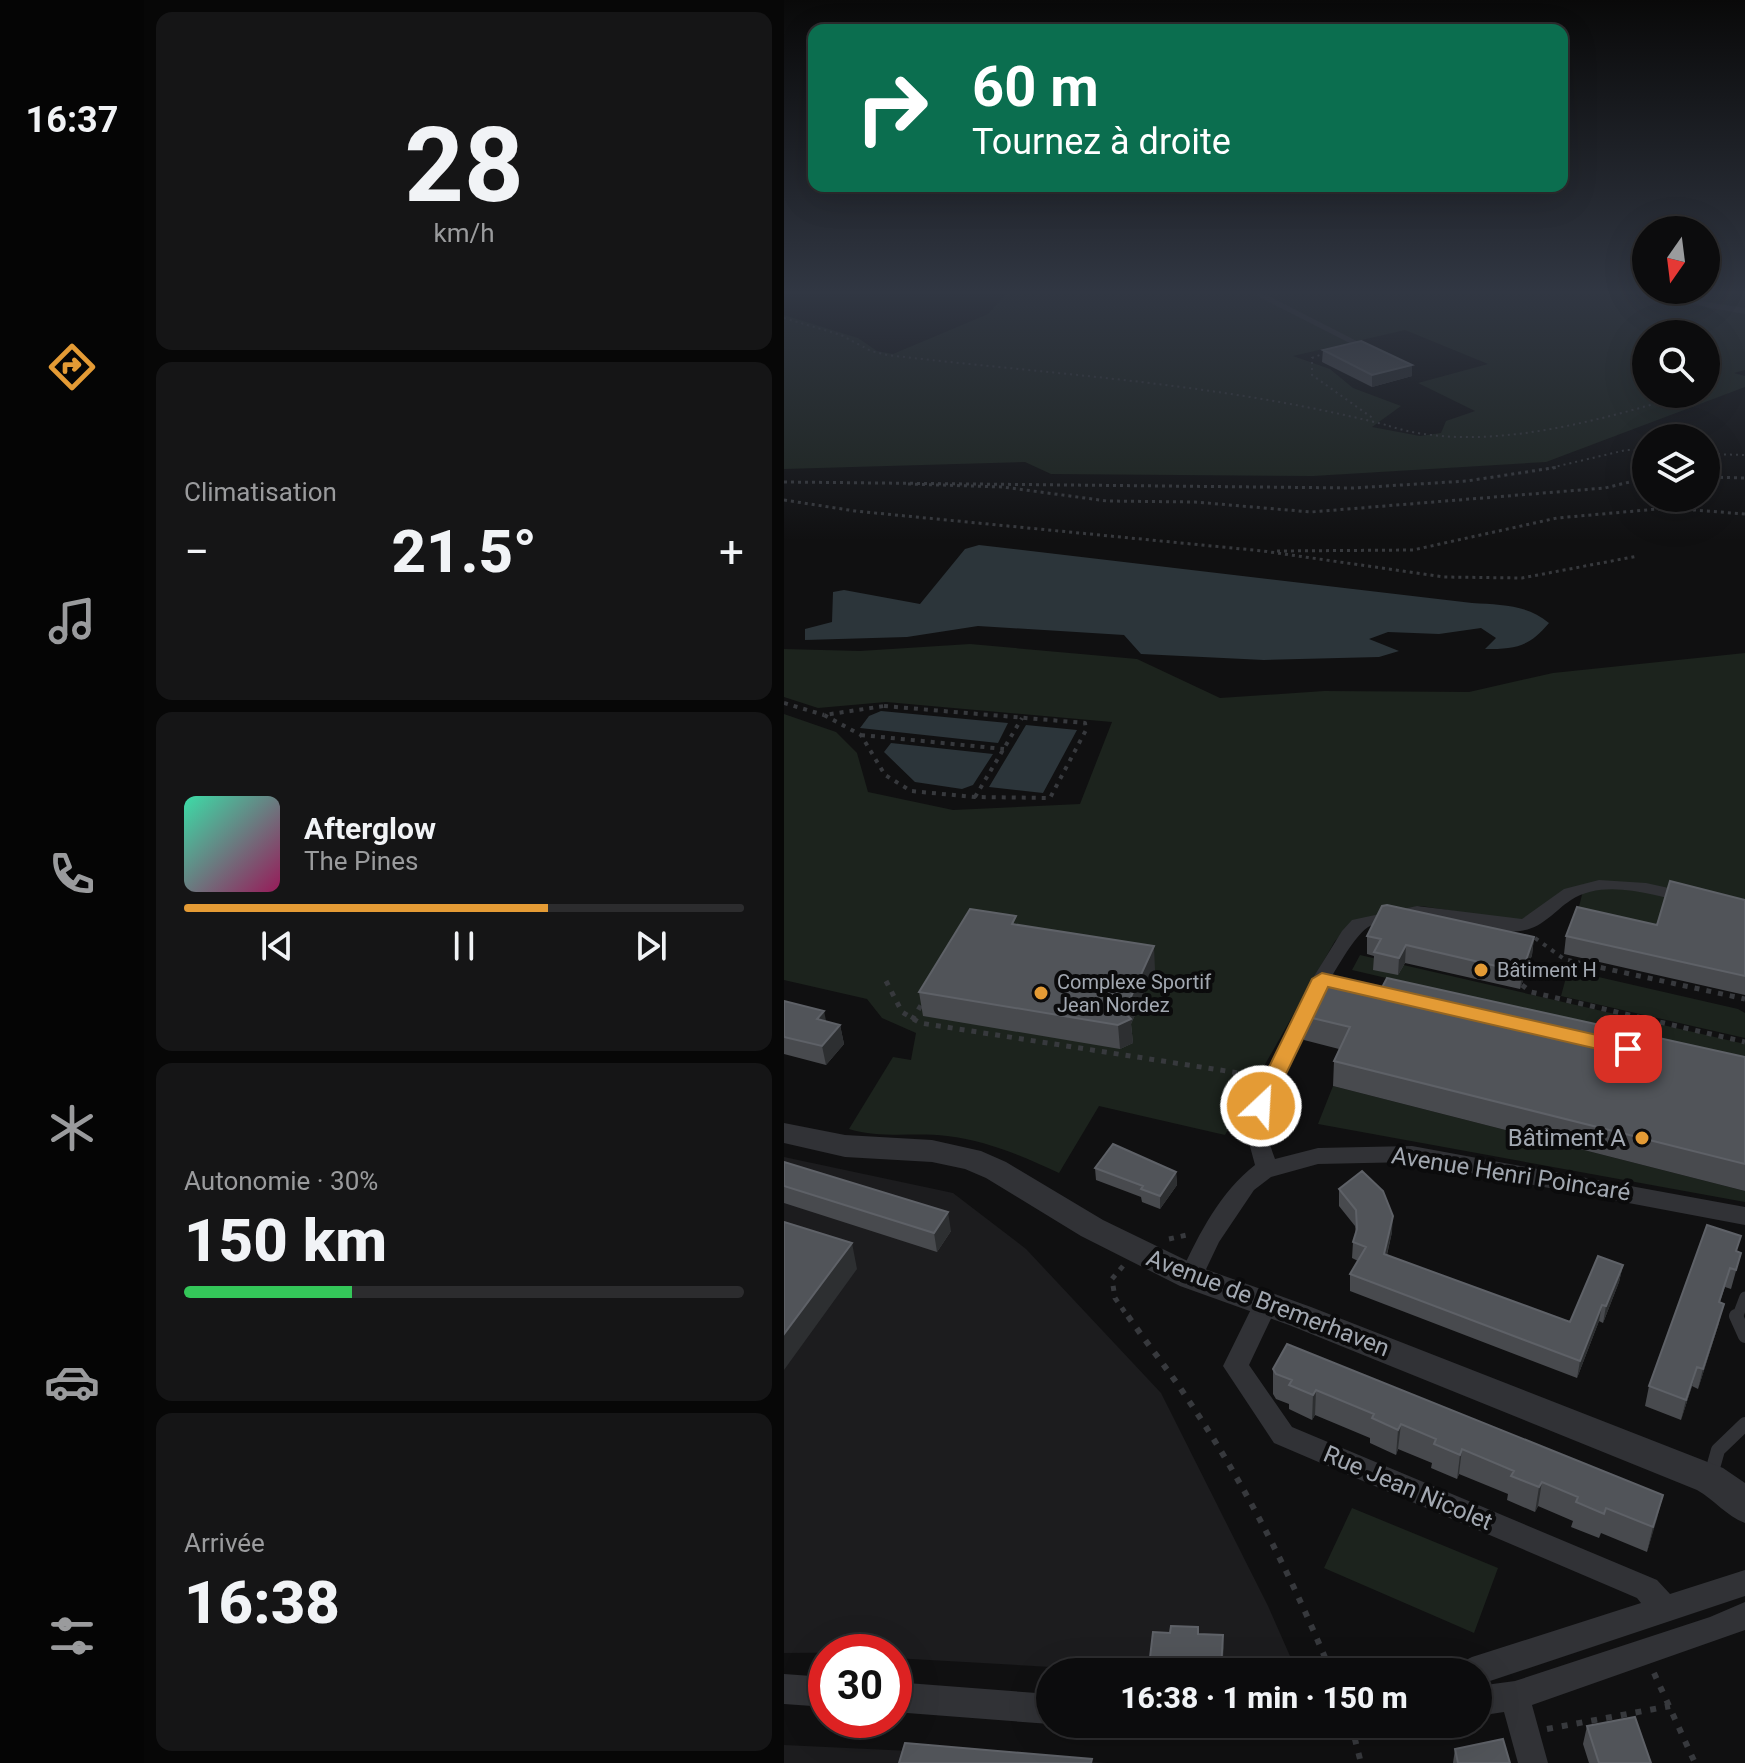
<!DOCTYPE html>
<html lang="fr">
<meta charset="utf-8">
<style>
:root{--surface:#0c0c0d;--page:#151516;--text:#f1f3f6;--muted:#9a9b9d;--line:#2c2c2e;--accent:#e49b35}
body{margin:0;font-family:Roboto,sans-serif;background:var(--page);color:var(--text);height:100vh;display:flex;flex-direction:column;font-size:30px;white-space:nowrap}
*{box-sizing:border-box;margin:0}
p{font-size:26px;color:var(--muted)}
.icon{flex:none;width:44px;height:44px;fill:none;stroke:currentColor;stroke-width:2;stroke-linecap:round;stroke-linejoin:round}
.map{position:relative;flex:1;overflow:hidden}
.sheet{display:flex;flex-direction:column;gap:12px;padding:12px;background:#070707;width:640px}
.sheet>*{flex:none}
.hud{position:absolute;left:24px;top:24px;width:760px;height:168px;border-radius:16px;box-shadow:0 8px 32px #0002,0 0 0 2px var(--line);background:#0b6e4f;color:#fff;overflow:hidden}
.needle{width:52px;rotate:194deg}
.fabs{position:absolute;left:848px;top:216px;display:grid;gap:16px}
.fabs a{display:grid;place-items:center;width:88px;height:88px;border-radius:50%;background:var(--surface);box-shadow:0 8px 32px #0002,0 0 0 2px var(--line);font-size:40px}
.speed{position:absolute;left:24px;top:1634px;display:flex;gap:16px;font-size:40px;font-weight:700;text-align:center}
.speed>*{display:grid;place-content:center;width:104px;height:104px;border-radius:50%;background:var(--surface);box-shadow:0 8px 32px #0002,0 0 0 2px var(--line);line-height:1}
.speed .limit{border:12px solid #d22;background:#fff;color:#111}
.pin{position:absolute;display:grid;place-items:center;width:68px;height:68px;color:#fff;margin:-34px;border-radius:16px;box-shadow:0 4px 12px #0006}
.me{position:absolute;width:88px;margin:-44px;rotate:25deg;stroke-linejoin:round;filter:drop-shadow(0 0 6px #0008)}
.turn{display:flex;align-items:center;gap:28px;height:168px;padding:0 32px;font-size:36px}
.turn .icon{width:104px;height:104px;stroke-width:2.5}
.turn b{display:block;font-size:56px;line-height:68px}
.big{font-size:60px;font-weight:800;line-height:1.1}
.sheet .tile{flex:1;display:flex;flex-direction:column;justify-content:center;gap:12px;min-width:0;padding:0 28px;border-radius:16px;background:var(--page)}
.sheet .dial{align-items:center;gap:0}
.dial b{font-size:104px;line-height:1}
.song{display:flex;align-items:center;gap:24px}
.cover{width:96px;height:96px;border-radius:12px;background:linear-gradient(135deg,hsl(160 70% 55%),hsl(330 70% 35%))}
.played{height:8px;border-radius:4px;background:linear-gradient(90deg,var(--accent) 65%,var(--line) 65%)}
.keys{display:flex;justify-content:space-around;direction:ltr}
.heat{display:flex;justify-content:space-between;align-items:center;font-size:44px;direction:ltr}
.charge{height:12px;border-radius:6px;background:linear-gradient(90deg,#34c759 30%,var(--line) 0)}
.trip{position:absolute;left:252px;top:1658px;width:456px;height:80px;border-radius:40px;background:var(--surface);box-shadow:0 8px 32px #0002,0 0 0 2px var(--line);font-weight:800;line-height:80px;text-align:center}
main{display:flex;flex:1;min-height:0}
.tab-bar{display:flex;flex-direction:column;width:144px;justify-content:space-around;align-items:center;background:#050505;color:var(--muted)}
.tab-bar .icon{width:56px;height:56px}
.tab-bar .on{color:var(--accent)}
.tab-bar b{font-size:36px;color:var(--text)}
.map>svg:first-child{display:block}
.built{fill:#1c1c1e}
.green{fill:#1c231d;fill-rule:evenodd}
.water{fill:#2c353a}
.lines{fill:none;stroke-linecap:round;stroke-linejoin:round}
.path-far4{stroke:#37393d;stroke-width:2;stroke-dasharray:2 4;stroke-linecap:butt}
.path-far3{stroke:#37393d;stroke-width:3;stroke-dasharray:3 4;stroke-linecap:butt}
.path-far2{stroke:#37393d;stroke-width:4;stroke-dasharray:4 6;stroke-linecap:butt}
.path-far1{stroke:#37393d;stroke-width:5;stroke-dasharray:5 7;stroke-linecap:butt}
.path{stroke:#37393d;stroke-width:6;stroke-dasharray:6 9;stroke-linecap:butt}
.service-far2{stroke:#313236;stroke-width:5}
.service-far1{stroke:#313236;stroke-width:11}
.service{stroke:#313236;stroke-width:14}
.minor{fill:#313236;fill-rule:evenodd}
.tertiary{fill:#313236;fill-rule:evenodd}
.wall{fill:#484a4e}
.shaded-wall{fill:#2d2f31}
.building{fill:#515459;stroke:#5e6167;stroke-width:2}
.route{fill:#e49b35;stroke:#946522;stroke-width:2}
.poi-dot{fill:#e49b35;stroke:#0b0b0c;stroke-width:3}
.labels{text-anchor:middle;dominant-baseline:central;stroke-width:8;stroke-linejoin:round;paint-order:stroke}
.poi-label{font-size:20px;fill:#a2a8b1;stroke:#0b0b0c;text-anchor:start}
.near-poi-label{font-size:24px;fill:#a2a8b1;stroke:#0b0b0c;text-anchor:end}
.near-street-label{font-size:24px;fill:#a2a8b1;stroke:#0b0b0c}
</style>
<main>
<nav class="tab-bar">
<b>16:37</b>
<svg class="icon on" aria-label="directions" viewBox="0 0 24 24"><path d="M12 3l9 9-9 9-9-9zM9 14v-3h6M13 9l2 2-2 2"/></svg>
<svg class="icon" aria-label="music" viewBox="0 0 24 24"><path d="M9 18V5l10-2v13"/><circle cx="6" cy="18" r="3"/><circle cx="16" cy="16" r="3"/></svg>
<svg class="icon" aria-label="phone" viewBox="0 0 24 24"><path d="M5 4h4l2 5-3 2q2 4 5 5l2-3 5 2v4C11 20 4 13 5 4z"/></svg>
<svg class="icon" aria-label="climate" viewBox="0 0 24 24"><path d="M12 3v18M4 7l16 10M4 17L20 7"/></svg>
<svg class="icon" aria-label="car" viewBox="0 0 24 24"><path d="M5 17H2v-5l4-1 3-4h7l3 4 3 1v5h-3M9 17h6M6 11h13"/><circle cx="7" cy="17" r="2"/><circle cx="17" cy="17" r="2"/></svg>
<svg class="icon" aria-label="filters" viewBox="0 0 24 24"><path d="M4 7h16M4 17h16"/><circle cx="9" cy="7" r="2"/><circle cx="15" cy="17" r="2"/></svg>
</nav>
<section class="sheet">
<div class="tile dial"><b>28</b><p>km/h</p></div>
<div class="tile"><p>Climatisation</p>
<div class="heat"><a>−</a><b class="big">21.5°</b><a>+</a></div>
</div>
<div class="tile">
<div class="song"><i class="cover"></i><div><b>Afterglow</b><p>The Pines</p></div></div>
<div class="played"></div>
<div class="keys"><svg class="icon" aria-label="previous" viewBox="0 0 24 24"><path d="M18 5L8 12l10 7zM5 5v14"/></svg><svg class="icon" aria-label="pause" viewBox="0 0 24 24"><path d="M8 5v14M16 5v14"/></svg><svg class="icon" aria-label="next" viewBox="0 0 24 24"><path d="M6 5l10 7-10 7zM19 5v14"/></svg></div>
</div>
<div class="tile"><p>Autonomie · 30%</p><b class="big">150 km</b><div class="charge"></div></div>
<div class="tile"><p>Arrivée</p><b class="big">16:38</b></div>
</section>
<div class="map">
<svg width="961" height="1763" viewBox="0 0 961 1763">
<rect width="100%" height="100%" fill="#101011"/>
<!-- built -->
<path class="built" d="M0,1157L169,1193L242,1249L377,1393L484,1606L513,1672H354L110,1658V1652L0,1653Z
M0,1745L147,1752L324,1763H0Z"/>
<!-- green -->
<path class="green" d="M222,294H839L884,305L904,294H961V370L950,373L961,376V387L762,462L529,476L267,474L241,462L0,469V315L74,338L93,351L109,354L204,314ZM621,330L704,364L634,383L691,411L662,421L657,433L636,436L588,427L617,406L569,388L546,369L509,356ZM862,334H922V394H862Z
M186,644L353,659L436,698L540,691L685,692L769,673L961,653V905L812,882L741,922L637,906L602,912L571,922L551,941L441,1135L315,1106L275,1173C238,1156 204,1141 163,1136C131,1132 97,1139 65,1129L109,1057L127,1060L132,1033L98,1018L83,999L0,980V714L52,732L73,753L84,792L169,810L296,804L328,722L102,702L34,708L0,697V649L76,651Z
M814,887L884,893L870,943L790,926L799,891Z
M576,955L961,1044V1057L946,1058L568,970Z
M784,970L954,1009L961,1013V1038L777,996Z
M549,1086L961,1191V1202L534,1124Z
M568,1508L714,1568L690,1633L540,1568Z"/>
<!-- water -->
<path class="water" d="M195,545L688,603C717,605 742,604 765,623C745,647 732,649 701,649L712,638L697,628L655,634L604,632L585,639L615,651L595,657L480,660L357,654L340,635L194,626L123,637L21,640V629L48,622L49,592L60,590L136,604L181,549Z
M97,711L224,723L214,743L76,728L85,716Z
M242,725L293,730L259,793L205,787Z
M107,743L209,754L189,785L178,789L131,782L100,752Z"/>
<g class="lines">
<!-- path-far4 -->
<path class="path-far4" d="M0,318L57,335L87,351L103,355C272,375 441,383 606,426
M541,353L528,358V375L590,419
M922,389L930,387
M605,426C695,455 815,421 903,394
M922,454L961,455
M762,469L842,450H862"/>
<!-- path-far3 -->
<path class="path-far3" d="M922,477L961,478
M0,482L569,488L683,481L775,467
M124,484L219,487L323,501L411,502L527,512L821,488L862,478
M0,500L71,511L479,551L660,577L738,578L854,556
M493,551L629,550L773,518L885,508L961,514"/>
<!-- path-far2 -->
<path class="path-far2" d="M0,703L40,715
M100,706L301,723L302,730L266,798L191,797L127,791L101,775L77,735L40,715Z
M77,735L220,749
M191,797L238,718
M751,938L780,959L814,967"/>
<!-- path-far1 -->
<path class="path-far1" d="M805,965L961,999
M102,981L118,1012L136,1023L455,1073
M738,985L747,992L961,1042
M128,1020L139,1002
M385,1239L403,1235
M339,1266L328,1279L331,1298L345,1318"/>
<!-- path -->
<path class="path" d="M344,1316C364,1345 386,1372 405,1401C462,1486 508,1577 547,1672
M870,1673L911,1763
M567,1724L577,1763
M763,1729L886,1706"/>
<!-- service-far2 -->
<path class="service-far2" d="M475,294L579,347"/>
<!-- service-far1 -->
<path class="service-far1" d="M538,979L607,995
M953,1318L961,1297"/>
<!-- service -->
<path class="service" d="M952,1316L961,1336
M927,1475L934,1450L961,1424"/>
<!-- minor -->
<path class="minor" d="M847,294H872L961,308V314Z
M815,880L862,883L912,894L915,898L906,904C871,895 820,878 787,900C769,912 759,928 736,931C685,936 640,902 586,926C560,937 486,1093 483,1124C482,1135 487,1148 491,1159L534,1148L628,1146L961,1207V1225L628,1162L534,1164L487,1177L470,1190L435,1242L415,1284L407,1286L399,1284L395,1277C414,1236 435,1193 471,1165L461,1128L466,1107L524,986L558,931L568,920L633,906L738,919L780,889Z
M482,1294L491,1297L494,1304L465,1365L508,1427L873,1580L886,1594L961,1570V1596L694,1685V1672H673L678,1662L688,1657L857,1603L853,1598L490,1443L439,1366L473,1297Z
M961,1602V1630L748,1705L764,1763H734L720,1712L694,1716V1686L731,1681L926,1617Z
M0,1674L42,1677V1707L0,1704Z
M110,1682L266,1694V1724L110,1712Z"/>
<!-- tertiary -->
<path class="tertiary" d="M0,1123L61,1135L148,1140L197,1151L222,1162L319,1220L418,1268L527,1307L939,1468L961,1483V1523C942,1516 931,1500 913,1490L505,1325L396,1286L297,1236L202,1178L181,1169L148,1162L61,1157L0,1143Z"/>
</g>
<!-- wall -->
<path class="wall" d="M539,350L628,365V376L588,387L538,362Z
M961,900V995L780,954L782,936L873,925Z
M233,925L371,970L347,1024L349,1043L336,1049L139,1016L135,992Z
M583,936L750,937L748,955L736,989L621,963L614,975L589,970L590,956L583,954Z
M593,997L961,1057V1191L549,1086L550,1061L555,1049L520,1040V1016Z
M0,1001L42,1021L56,1025L60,1044L42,1065L0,1054Z
M0,1162L167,1231L153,1252L0,1203Z
M311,1168L392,1172L393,1185L376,1209L358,1202L357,1197L312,1180Z
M555,1189L608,1232L603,1255L786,1322L839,1265L835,1282L819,1323L815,1321L793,1378L566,1291V1274L574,1261L568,1258L569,1242L572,1234L571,1226L555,1206Z
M953,1251L957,1253L947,1289L941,1287L936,1302L935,1323L914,1389L908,1386L897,1420L861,1406L865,1386Z
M489,1369L879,1495L863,1552L817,1533L815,1538L787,1527L789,1521L754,1506L751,1512L723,1500L724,1494L675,1474L673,1479L647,1468L648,1463L614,1449L612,1455L586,1443V1438L531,1415L528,1420L505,1409V1404L492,1399L489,1394Z
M414,1634L439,1635L438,1672H366L365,1666Z
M803,1726L867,1763H805L799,1744Z
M671,1749L726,1763H669Z"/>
<!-- shaded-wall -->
<path class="shaded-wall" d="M628,365V376L588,387V375Z
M750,937L748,955L736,989L738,972Z
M622,945L621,963L614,975L615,958Z
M370,946L371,970L347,1024L349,1043L336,1049L334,1025Z
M40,1011L44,1030L33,1019Z
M56,1025L60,1044L42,1065L38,1046Z
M392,1172L393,1185L376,1209V1196Z
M164,1212L167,1231L153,1252L150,1233Z
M609,1216L608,1232L599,1270L600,1254Z
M68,1243L73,1269L0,1370V1334Z
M839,1265L835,1282L819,1323L822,1306Z
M940,1304L935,1323L914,1389L919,1369Z
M818,1305L815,1321L793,1378L796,1361Z
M913,1367L908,1386L897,1420L902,1400Z
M532,1390L531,1415L528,1420L529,1395Z
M617,1424L614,1449L612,1455L614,1430Z
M678,1449L675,1474L673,1479L676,1455Z
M758,1482L754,1506L751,1512L755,1487Z
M879,1495L873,1519L863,1552L869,1527Z
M439,1635L440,1648L438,1672H437Z"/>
<!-- building -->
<path class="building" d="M577,341L628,365L588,375L539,350Z
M886,881L961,900V976L782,936L793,907L873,925Z
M603,905L750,937L738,972L622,945L615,958L590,952L597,939L583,936L598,906Z
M186,909L232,916L228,924L370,946L340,1012L347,1019L334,1025L135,992Z
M603,978L961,1057V1164L550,1061L566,1027L520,1016L536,983L593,997Z
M0,1001L40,1011L33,1019L56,1025L38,1046L0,1037Z
M329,1144L392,1172L376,1196L357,1189L359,1186L311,1168Z
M0,1162L164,1212L150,1233L0,1186Z
M578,1171L599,1191L609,1216L600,1254L786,1322L814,1256L839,1265L822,1306L818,1305L796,1361L566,1274L582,1247L569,1242L573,1229L572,1210L555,1189Z
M0,1222L68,1243L0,1334Z
M923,1225L957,1236L952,1251L957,1253L952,1270L946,1268L935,1302L940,1304L919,1369L913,1367L902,1400L865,1386Z
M503,1344L879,1495L869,1527L822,1508L820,1514L792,1502L794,1497L758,1482L755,1487L727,1476L730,1471L678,1449L676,1455L650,1444L652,1439L617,1424L614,1430L588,1418L590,1414L532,1390L529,1395L505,1385L508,1380L492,1374L489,1369Z
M387,1626L414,1627V1634L439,1635L437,1669L365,1666L369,1632L386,1633Z
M851,1717L867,1763H815L803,1726Z
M719,1739L726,1763H674L671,1749Z
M121,1743L308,1759L307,1763H115Z"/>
<!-- sky -->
<linearGradient id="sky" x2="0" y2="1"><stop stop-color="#090909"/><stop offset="0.54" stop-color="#313743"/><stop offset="1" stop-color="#313743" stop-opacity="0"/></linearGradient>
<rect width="961" height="541" fill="url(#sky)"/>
<!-- route -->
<path class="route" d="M538,973L844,1042L851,1044L854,1049L851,1054L844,1056L544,987L484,1111H469L466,1106L528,979Z"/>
<!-- markers -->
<g class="poi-dot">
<circle cx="697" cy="970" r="8"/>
<circle cx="257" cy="993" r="8"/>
<circle cx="858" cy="1138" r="8"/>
</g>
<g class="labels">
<!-- poi labels -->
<g class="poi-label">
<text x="713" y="970">Bâtiment H</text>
<text x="273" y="982">Complexe Sportif<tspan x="273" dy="23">Jean Nordez</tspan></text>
</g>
<!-- near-poi labels -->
<g class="near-poi-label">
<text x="842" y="1138">Bâtiment A</text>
</g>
<!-- near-street labels -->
<g class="near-street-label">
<text transform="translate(727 1174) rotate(9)">Avenue Henri Poincaré</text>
<text transform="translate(484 1303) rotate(21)">Avenue de Bremerhaven</text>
<text transform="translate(624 1488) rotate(23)">Rue Jean Nicolet</text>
</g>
</g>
</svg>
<div class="fabs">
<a><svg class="needle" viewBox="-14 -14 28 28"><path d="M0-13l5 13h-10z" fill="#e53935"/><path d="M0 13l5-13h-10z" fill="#9a9b9d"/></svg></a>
<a><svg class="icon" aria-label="search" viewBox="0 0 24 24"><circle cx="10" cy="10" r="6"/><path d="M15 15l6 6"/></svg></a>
<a><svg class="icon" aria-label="layers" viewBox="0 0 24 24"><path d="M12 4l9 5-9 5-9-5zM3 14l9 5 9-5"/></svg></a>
</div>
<div class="speed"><div class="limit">30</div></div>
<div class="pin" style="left:844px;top:1049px;background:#d93025"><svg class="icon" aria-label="arrive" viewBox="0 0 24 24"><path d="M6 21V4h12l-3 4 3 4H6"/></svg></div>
<svg class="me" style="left:477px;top:1106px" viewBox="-20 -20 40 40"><circle r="17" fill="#e49b35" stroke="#fff" stroke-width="3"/><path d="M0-11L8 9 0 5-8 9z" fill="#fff"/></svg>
<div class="trip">16:38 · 1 min · 150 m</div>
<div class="hud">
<div class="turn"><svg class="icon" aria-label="right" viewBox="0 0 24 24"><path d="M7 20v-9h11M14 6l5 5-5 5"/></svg><div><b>60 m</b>Tournez à droite</div></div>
</div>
</div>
</main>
